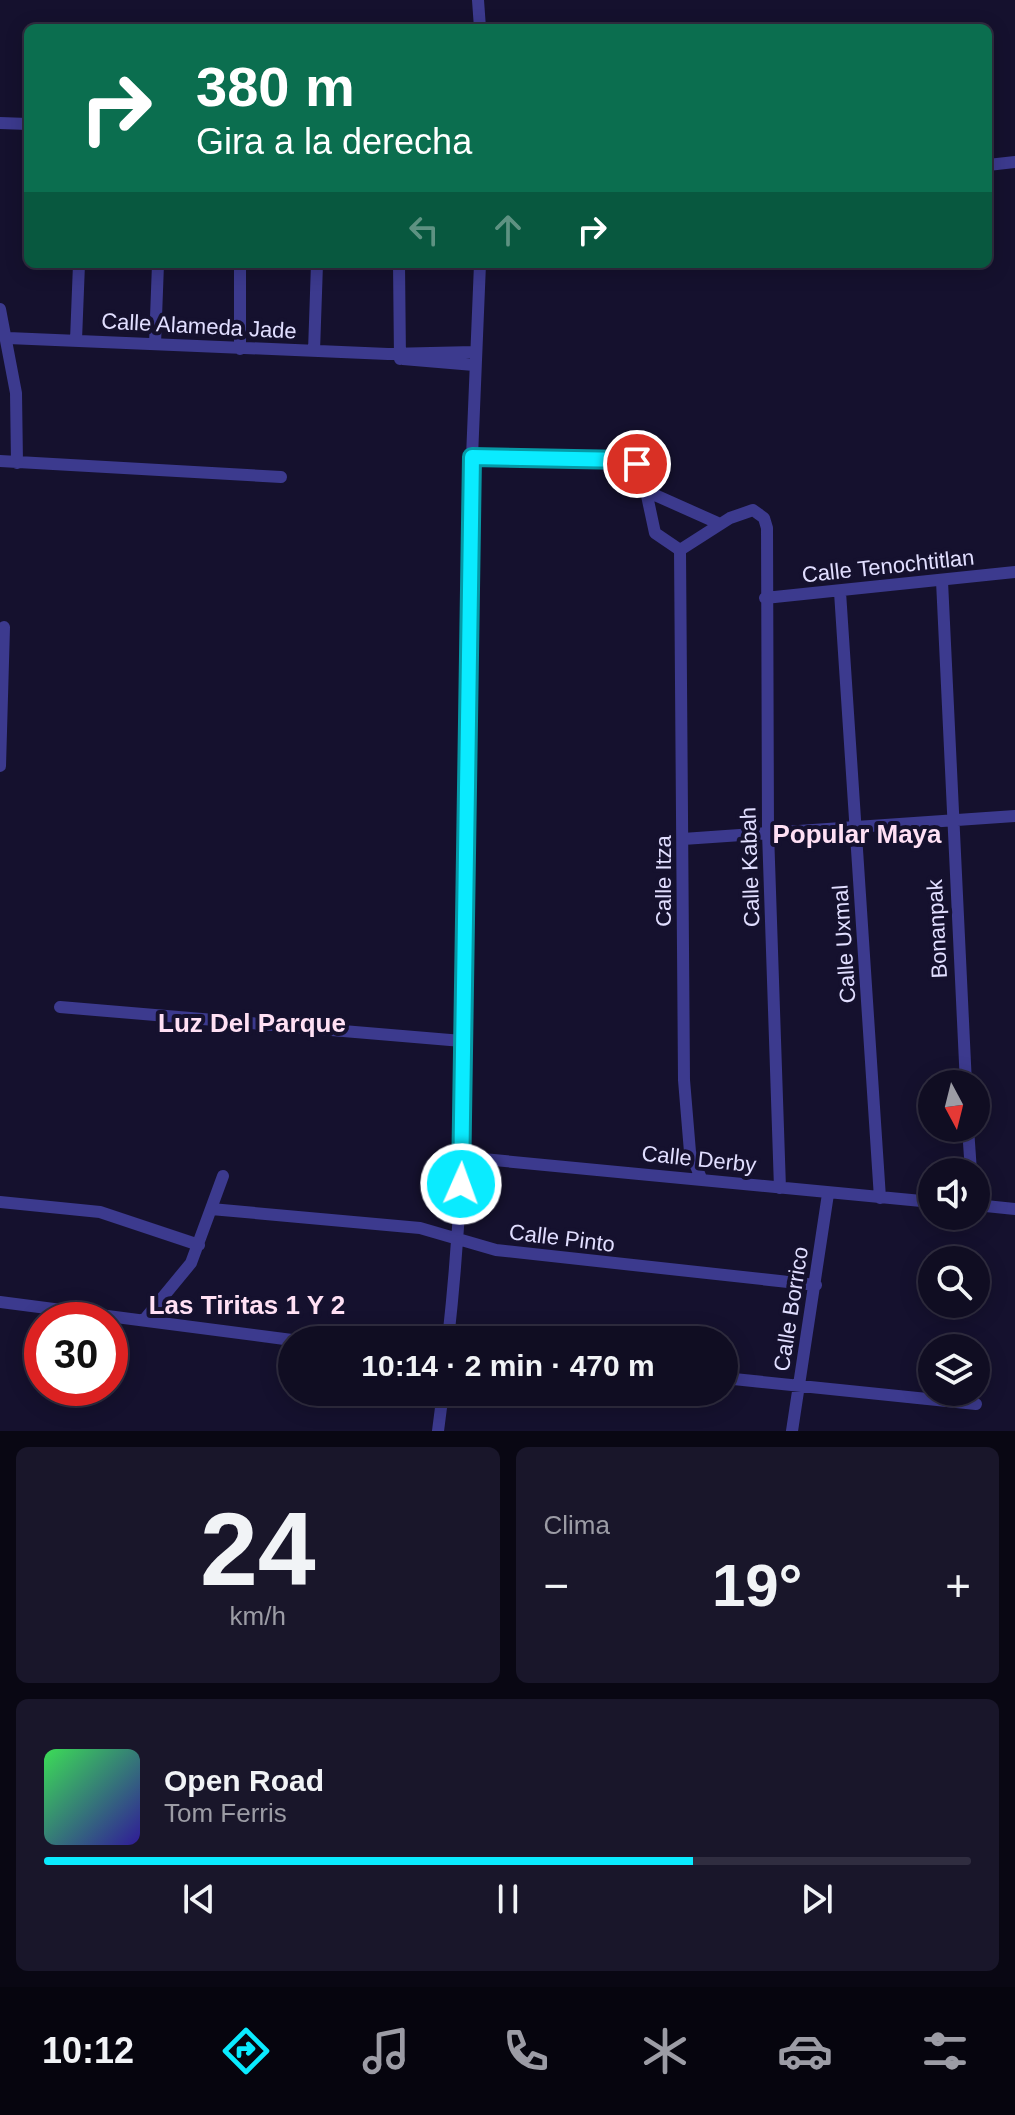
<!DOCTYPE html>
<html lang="es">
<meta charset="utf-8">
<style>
:root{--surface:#100d22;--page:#19162a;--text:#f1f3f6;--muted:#9c9ca5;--line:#302d40;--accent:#0aebff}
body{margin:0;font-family:Arial,sans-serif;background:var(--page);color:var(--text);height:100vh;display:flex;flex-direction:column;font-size:30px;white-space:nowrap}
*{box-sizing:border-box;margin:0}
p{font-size:26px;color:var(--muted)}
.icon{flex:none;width:44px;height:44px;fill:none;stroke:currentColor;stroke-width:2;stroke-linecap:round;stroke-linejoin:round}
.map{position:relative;height:1431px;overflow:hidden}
.drawer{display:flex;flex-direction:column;gap:16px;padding:16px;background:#090713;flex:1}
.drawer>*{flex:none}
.guide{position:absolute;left:24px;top:24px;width:968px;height:244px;border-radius:12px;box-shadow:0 4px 20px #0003,0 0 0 2px var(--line);background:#0b6e4f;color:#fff;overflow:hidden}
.needle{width:52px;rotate:173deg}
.controls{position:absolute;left:918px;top:1070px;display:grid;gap:16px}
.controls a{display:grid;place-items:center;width:72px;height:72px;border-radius:50%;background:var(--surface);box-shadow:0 4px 20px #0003,0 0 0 2px var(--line);font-size:40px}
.speed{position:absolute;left:24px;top:1302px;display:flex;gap:16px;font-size:40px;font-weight:700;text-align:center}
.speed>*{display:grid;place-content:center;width:104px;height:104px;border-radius:50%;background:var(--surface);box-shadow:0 4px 20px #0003,0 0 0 2px var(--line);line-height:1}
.speed .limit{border:12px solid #d22;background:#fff;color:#111}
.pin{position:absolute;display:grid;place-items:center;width:68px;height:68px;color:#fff;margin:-34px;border:4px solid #fff;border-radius:50%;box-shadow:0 2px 8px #0007}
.me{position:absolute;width:88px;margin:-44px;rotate:2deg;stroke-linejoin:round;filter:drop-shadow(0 0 6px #0008)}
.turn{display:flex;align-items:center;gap:28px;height:168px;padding:0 40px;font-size:36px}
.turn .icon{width:104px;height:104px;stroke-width:2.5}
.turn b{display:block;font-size:56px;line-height:68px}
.lanes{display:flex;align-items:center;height:76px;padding:0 40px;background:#0003;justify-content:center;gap:40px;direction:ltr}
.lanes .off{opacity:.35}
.big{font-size:60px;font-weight:800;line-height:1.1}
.drawer .card{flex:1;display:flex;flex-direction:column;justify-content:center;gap:12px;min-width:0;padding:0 28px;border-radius:12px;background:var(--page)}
.drawer .dial{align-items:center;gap:0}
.dial b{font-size:104px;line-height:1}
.song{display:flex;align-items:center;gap:24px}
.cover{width:96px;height:96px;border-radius:12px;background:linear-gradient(135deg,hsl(130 70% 55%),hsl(250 70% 35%))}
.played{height:8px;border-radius:4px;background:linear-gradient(90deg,var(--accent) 70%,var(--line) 70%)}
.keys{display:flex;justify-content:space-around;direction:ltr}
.heat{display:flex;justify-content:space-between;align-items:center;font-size:44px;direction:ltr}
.drawer .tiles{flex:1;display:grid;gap:16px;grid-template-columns:1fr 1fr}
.card:last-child{grid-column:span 2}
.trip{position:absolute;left:278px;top:1326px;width:460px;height:80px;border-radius:40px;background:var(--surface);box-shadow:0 4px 20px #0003,0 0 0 2px var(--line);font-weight:800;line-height:80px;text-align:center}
.menu{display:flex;height:128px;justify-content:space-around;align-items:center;background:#06050e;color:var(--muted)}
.menu .icon{width:56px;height:56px}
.menu .active{color:var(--accent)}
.menu b{font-size:36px;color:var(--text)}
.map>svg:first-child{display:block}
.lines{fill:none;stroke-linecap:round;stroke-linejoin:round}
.minor{stroke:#3c3a8e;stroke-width:12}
.route-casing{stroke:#0699a6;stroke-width:20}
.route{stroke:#0aebff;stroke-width:14}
.labels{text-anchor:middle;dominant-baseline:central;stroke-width:8;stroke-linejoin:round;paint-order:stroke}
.street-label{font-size:22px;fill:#e1deff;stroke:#15112e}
.quarter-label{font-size:26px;font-weight:bold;fill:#ffe0f4;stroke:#15112e}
</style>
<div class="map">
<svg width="1015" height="1431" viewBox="0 0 1015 1431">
<rect width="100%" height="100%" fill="#15112e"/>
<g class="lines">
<!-- minor -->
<path class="minor" d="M478,0L480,28
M0,123L28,124
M988,165L1015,162
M240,264V349
M399,264L400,359
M0,309L16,393L17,463
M8,338L388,354L474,352
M76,340L79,264
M155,344L158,264
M314,351L317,264
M403,359L474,365
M472,457L633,462L646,491L655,533L680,550
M0,461L281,477
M646,491L720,524
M942,581L966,1084
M840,592L880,1198
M765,598L1015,572
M0,766L4,627
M683,839L1015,816
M60,1007L462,1041
M968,1128L971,1172
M462,1157L932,1202
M701,1178L690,1152L684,1080L680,550L730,518L753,510L764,518L767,528L768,832L780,1188
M0,1202L100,1212L199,1245
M976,1205L1015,1209
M211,1209L420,1228L496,1250L816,1285
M0,1302L292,1340
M144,1320L191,1263L223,1176
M448,1340C459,1240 465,1141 462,1041L472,457L480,264
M724,1378L976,1404
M438,1431L443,1392
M792,1431L828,1194"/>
</g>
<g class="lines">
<defs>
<path id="route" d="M461,1184L472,457L627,460L637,464"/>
</defs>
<!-- route casing -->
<use href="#route" class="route-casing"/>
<!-- route -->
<use href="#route" class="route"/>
</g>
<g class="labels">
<!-- street labels -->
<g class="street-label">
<text transform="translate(199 326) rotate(3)">Calle Alameda Jade</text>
<text transform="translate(888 566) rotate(-6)">Calle Tenochtitlan</text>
<text transform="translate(750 867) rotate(-92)">Calle Kabah</text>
<text transform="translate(663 881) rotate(-90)">Calle Itza</text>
<text transform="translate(937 929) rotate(-93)">Bonanpak</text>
<text transform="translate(844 944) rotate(-94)">Calle Uxmal</text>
<text transform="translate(699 1159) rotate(6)">Calle Derby</text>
<text transform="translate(562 1238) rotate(7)">Calle Pinto</text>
<text transform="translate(791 1309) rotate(-81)">Calle Borrico</text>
</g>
<!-- quarter labels -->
<g class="quarter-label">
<text x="857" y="834">Popular Maya</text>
<text x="252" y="1023">Luz Del Parque</text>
<text x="247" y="1305">Las Tiritas 1 Y 2</text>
</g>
</g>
</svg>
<div class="controls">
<a><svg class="needle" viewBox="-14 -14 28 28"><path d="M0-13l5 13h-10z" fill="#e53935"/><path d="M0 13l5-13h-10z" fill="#9c9ca5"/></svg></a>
<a><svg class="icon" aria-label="sound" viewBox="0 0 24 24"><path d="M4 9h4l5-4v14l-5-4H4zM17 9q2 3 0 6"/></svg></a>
<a><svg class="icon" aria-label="search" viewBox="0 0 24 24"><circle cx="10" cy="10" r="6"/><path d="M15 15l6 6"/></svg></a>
<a><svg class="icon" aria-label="layers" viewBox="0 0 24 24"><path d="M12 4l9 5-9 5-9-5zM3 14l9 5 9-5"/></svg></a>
</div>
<div class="speed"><div class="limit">30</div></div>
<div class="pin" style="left:637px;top:464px;background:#d93025"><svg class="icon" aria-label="arrive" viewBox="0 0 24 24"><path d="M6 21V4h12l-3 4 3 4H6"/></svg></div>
<svg class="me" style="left:461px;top:1184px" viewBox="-20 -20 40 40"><circle r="17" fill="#0aebff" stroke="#fff" stroke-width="3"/><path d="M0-11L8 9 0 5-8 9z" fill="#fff"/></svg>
<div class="trip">10:14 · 2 min · 470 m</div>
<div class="guide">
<div class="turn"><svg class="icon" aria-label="right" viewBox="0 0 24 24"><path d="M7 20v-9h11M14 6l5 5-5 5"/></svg><div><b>380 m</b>Gira a la derecha</div></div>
<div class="lanes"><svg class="icon off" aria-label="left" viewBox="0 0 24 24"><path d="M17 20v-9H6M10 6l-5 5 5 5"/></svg><svg class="icon off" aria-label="ahead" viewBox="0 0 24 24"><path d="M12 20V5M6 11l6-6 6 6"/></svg><svg class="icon" aria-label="right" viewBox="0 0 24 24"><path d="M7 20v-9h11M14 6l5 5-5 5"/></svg></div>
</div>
</div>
<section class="drawer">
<div class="tiles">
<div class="card dial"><b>24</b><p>km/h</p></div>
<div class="card"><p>Clima</p>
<div class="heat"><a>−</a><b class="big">19°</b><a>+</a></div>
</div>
<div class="card">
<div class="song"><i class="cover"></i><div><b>Open Road</b><p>Tom Ferris</p></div></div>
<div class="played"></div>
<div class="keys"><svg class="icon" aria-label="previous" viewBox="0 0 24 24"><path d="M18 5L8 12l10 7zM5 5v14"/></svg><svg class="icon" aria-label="pause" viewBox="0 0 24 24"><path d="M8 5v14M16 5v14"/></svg><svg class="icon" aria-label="next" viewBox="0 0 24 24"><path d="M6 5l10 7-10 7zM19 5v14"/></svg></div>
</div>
</div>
</section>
<nav class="menu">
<b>10:12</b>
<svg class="icon active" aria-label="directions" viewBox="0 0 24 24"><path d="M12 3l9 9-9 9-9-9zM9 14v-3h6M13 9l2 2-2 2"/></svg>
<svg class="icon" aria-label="music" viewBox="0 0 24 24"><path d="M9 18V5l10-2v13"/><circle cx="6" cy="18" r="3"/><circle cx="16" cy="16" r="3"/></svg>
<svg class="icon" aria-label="phone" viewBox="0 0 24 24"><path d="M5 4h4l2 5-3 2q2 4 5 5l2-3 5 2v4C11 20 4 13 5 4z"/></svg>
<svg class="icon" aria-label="climate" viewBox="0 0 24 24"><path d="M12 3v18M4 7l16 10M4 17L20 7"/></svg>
<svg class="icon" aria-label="car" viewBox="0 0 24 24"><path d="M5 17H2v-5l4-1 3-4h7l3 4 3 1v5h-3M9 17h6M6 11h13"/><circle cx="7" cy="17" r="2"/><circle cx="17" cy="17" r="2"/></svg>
<svg class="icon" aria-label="filters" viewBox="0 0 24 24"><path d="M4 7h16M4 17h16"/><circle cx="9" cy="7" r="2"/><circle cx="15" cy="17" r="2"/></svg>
</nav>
